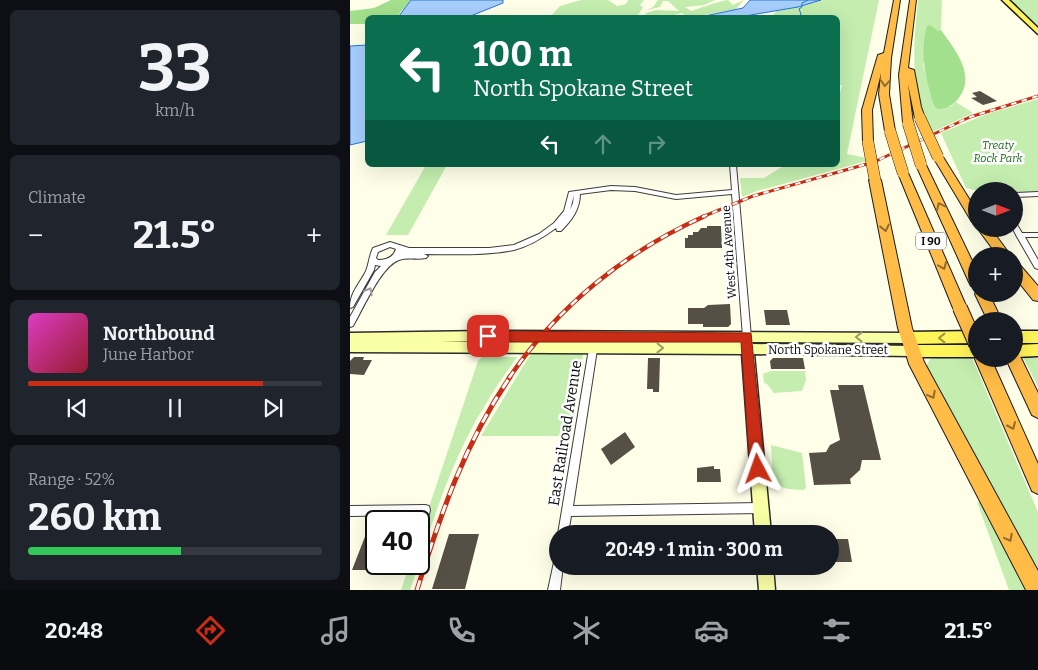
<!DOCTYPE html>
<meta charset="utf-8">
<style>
:root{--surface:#171b24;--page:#20242c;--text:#f1f3f6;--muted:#9ea1a6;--line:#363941;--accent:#c92d15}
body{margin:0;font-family:Bitter,serif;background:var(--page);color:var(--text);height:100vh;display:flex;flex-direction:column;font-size:19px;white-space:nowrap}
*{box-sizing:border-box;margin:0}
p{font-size:16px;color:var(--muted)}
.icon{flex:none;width:28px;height:28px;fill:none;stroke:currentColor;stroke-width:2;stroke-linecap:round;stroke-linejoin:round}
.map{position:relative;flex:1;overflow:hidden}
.details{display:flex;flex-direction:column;gap:10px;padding:10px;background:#0d0f14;width:350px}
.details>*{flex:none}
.guide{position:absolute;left:15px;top:15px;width:475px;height:152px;border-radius:8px;box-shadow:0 5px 20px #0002;background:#0b6e4f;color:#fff;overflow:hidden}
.needle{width:32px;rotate:90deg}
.controls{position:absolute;left:618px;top:182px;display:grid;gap:10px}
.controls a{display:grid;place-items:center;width:55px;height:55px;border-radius:50%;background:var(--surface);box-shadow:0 5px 20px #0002;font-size:25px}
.speed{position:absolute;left:15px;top:510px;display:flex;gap:10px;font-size:25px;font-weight:700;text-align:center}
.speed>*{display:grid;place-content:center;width:65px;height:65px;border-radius:50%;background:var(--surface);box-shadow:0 5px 20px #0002;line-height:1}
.speed .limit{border:2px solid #111;border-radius:8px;background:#fff;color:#111}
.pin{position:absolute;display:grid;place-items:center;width:42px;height:42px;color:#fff;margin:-21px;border-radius:10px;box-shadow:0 2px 8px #0006}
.me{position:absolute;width:55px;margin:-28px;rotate:356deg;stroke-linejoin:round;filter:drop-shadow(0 0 4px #0008)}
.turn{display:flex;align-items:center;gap:18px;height:105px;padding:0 25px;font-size:22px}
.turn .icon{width:65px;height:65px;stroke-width:2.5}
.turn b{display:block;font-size:35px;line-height:42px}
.lanes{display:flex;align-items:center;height:48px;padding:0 25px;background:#0003;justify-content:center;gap:25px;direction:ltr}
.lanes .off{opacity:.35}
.big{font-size:38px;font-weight:700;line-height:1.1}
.details .tile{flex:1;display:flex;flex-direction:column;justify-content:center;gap:8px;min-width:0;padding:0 18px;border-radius:8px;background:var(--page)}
.details .dial{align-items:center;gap:0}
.dial b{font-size:65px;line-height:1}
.song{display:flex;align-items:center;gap:15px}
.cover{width:60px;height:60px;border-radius:8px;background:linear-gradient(135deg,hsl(310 70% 55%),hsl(350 70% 35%))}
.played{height:5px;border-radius:2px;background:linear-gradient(90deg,var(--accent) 80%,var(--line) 80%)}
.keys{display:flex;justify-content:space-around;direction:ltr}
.heat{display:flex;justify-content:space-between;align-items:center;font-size:28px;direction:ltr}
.charge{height:8px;border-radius:4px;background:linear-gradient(90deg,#34c759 52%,var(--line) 0)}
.trip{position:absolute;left:199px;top:525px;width:290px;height:50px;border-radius:25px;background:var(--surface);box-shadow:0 5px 20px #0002;font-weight:700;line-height:50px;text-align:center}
.tab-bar{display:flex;height:80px;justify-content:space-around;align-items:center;background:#090b0e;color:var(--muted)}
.tab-bar .icon{width:35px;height:35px}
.tab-bar .current{color:var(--accent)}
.tab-bar b{font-size:22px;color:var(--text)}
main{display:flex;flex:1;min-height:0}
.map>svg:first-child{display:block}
.green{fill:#c4edaf}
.forest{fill:#a3e08d}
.water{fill:#a8cefd;stroke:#2773dc}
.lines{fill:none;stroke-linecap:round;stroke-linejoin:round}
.stream{stroke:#2773dc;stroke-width:1}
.building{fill:#554f46}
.street-casing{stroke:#3e3e3e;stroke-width:2}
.secondary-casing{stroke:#2d2d2d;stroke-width:3}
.primary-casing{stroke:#1c1c1c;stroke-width:3}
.highway-casing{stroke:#1c1c1c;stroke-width:2}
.street{fill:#fff;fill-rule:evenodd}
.secondary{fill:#f9ffa4;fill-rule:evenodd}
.primary{fill:#fff459;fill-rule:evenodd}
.highway{fill:#ffbc47;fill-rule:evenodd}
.rail-far2-casing{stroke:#c92d15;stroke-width:3}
.rail-far1-casing{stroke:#c92d15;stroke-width:4.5}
.rail-casing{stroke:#c92d15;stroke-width:5}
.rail-far2{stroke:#fff;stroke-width:2;stroke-dasharray:5.5;stroke-linecap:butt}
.rail-far1{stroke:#fff;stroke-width:2.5;stroke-dasharray:8;stroke-linecap:butt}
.rail{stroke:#fff;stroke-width:3;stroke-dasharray:10;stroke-linecap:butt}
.highway-bridge-far1-casing{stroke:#1c1c1c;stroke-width:12;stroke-linecap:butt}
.highway-bridge-casing{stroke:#1c1c1c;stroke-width:16;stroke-linecap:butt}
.highway-bridge-far1{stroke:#ffbc47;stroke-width:11}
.highway-bridge{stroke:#ffbc47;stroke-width:14}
.oneway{stroke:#916c2c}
.oneway2{stroke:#9d9d9d}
.oneway3{stroke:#9a9d67}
.oneway4{stroke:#9d973a}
.route{fill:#c92d15;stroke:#831d0e}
.labels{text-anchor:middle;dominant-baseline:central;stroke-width:5;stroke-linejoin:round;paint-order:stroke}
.far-park-label{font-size:11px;font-style:italic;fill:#186915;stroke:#fff}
.shield{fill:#fff;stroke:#545454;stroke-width:1}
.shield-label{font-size:11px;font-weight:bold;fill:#0b0b0b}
.street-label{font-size:12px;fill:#0b0b0b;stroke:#fff}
.near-street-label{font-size:15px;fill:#0b0b0b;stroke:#fff}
</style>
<main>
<section class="details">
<div class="tile dial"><b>33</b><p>km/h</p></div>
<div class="tile"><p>Climate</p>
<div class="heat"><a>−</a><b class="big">21.5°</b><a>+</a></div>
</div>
<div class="tile">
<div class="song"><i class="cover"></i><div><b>Northbound</b><p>June Harbor</p></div></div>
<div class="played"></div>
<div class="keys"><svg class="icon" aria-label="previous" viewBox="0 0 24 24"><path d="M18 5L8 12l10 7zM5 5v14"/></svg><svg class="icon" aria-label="pause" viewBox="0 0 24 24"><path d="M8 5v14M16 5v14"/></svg><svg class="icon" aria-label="next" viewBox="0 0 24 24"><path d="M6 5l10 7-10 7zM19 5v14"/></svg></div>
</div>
<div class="tile"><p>Range · 52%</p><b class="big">260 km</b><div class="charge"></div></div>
</section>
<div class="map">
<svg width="688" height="590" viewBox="0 0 688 590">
<rect width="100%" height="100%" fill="#ffffe9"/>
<!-- green -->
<path class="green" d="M258,0L267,6L276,4L278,0H294L290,5L293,7L287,17H200L210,6L231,0Z
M308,0H365L354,5L335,7L341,11C347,9 373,0 378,0L383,5L394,0L386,9L343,17H333L334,14L332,13L316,17L294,18L296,13L306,10L329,11L318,1H313L310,7L297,10L303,7Z
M471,0H529L497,154L517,158V161L407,191L392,197L390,178H414L435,165H488V101L492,85H488V18L422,17L427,10Z
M568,0H592L591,30L588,31L573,64L584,106L600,107L606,102L623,113L580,133C560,83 563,52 568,0Z
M660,0H688V27Z
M688,99V193L628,191L616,188L591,133L637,114Z
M76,165H97L58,235H36Z
M183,350L230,352L233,355L220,436H131Z
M132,357H167C157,372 146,386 137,402C106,451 86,509 69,564V537L128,361Z
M673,357L688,358V387Z
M585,358H622L688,512V579L572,364L577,365L580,359Z
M421,371H455L456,380L452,391L424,393L417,384L414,383L413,374Z
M421,445L452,453L456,487L454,490C442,489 433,490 423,482Z
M627,502L632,503L679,590H659Z
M60,564H69L60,590H51Z"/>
<!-- forest -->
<path class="forest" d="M41,0H61L49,14V16L53,17L18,18L17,24H0V11L24,8Z
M580,25L588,31L591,30C605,50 627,75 608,99C602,106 596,109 588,109L584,106C576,79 569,54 577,26Z"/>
<!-- water -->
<path class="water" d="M61,0H153V3L118,17L49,16Z
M400,0H471L448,7L389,17H350L393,8Z
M17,45V141L0,145V46Z"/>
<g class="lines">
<!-- stream -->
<path class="stream" d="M448,18L451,14L449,9L452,7V3L458,0"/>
</g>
<!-- building -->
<path class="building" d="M630,91L647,101L633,105L621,98L627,97L622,93Z
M357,226H371L372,248H335V238H338V235H343V232H348L351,228H357Z
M380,304L381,324L378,327H353V324H338V308H354L358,305Z
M414,310H437L440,325H416Z
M4,357H14L13,360H22L14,375L0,374V361Z
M298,358H310L309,392H303V389H297Z
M423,358H453L455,369H421L420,361Z
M488,385H513L531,460H512L510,470L500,479L501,484L464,485L459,453L476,452L480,445L490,440L480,390H489Z
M275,432L285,447L261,465L251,449Z
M364,466V469H370L371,482H347V468Z
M16,534L26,535V564H31L29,570H2Z
M99,534H129L115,589H82Z
M480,539H498L502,562H480Z"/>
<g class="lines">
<defs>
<path id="street" d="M380,165H386L401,337L400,339L397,340L394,339L393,337L382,194L326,199L285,191L261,190L230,194C230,209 222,220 211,231H207L206,228C194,237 179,246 164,250C135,256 104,254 74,254L78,256L76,258C68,260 58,257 49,260C31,266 13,309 3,326L0,327V317L25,272L31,266L25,265L24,270L3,307L0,308C0,292 9,285 16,271C19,264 19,256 23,248L40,242L59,248H139L164,245L189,234L204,223L214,211L219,192L261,186L285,187L326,195L382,190ZM224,195L223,203L220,210ZM40,247L46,249C43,258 36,260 28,260L26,258L28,252Z
M688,192V196L664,197V193Z
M664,223H666L672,233H688V237H675L688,260V269L685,268L666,235L663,229Z
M244,340L247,341L248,343L223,506L411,503L415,504L416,508L415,512L411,513L221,516L218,534H208L240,343L241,341Z
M75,505L79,506L80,510L79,514L75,515L0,516V506Z
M208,561V566H213L210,590H198L204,562Z"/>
<path id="secondary" d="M137,331L558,333L562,334L564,338L562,342L558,343L402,342L403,344L562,346L566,347L568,351L566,355L562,356L404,354L421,534H405L392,354L0,352V333ZM137,341L392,342H91Z
M407,566H423L425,590H409Z"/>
<path id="primary" d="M652,0H659L688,28V34Z
M626,331V343L558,344L553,342L551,338L553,334L558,332Z
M664,331H688V343H664Z
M688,344V356L664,357V345Z
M562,345H626V357H562L557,355L555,351L557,347Z"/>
<path id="highway" d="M544,0H550L541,58L539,94L545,131L540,134L535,131L529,94L531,73L522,110L523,142L518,145L513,142L512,110L528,55L534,53Z
M560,0H566L558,68L564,70L571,107L575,118L570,121L565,118L558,84L563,123L558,126L553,123L549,75Z
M588,154L593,157L626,210V223L622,222L583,157Z
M571,162L576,165L626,269V287L621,286L619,282L566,165Z
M553,170L558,173L617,308L615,312L610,314L605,312L603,308L548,173Z
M525,176L531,180L562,328L574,362L688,571V590H676L559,364L548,328L519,180Z
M628,229H641L661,256H648Z
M664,262L669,264L688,286V301L683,300L664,276Z
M626,292V294H639L652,321H638L625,294Z
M664,352L669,354L688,393V418L682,415L656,359H664Z
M626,357V359H641L688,464V494L682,491L625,359Z"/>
</defs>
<!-- street casing -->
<use href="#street" class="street-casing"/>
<!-- secondary casing -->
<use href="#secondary" class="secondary-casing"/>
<!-- primary casing -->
<use href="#primary" class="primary-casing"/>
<!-- highway casing -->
<use href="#highway" class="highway-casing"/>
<!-- street -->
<use href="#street" class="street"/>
<!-- secondary -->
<use href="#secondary" class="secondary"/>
<!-- primary -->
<use href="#primary" class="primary"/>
<!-- highway -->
<use href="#highway" class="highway"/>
<defs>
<path id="rail-far2" d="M352,217L403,196L524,162L620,117L688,96"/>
<path id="rail-far1" d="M159,378C207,307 276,251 355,216"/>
<path id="rail" d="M67,590C91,513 114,445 160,377"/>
</defs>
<!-- rail-far2 casing -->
<use href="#rail-far2" class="rail-far2-casing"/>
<!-- rail-far1 casing -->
<use href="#rail-far1" class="rail-far1-casing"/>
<!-- rail casing -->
<use href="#rail" class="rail-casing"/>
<!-- rail-far2 -->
<use href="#rail-far2" class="rail-far2"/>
<!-- rail-far1 -->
<use href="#rail-far1" class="rail-far1"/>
<!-- rail -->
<use href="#rail" class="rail"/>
<defs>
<path id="highway-bridge-far1" d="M570,118L588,157
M558,123L571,165
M540,131L553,173
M518,142L525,180"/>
<path id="highway-bridge" d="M610,308L626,344"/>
</defs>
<!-- highway-bridge-far1 casing -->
<use href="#highway-bridge-far1" class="highway-bridge-far1-casing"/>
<!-- highway-bridge casing -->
<use href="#highway-bridge" class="highway-bridge-casing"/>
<!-- highway-bridge-far1 -->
<use href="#highway-bridge-far1" class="highway-bridge-far1"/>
<!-- highway-bridge -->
<use href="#highway-bridge" class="highway-bridge"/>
</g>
<!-- one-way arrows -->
<defs><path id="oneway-chevron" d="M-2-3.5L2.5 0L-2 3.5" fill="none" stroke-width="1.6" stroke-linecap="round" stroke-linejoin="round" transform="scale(1.25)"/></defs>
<g class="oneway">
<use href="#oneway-chevron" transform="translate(535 83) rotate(94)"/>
<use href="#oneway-chevron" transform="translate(590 206) rotate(-115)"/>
<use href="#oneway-chevron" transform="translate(535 228) rotate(78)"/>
<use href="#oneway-chevron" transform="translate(593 266) rotate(67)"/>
<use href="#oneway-chevron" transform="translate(582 395) rotate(62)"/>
<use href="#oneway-chevron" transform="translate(662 426) rotate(66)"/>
<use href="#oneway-chevron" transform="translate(659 538) rotate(62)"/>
</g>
<use class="oneway2" href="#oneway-chevron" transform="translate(19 291) rotate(-61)"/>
<g class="oneway3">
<use href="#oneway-chevron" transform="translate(509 337) rotate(-180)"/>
<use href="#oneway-chevron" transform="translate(310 348) rotate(1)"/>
</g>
<use class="oneway4" href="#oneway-chevron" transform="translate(592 338) rotate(180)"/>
<!-- route -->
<path class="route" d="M138,331L401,333L415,469L413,474L408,476L402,474L400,469L391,342H138L133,340L131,336L133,333Z"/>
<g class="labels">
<!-- far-park labels -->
<g class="far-park-label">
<text x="648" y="145">Treaty<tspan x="648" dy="13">Rock Park</tspan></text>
</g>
<!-- shield labels -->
<rect class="shield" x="566" y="232.5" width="30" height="17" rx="4"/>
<g class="shield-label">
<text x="581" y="241">I 90</text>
</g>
<!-- street labels -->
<g class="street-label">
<text transform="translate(379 252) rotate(-94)">West 4th Avenue</text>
<text x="478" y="350">North Spokane Street</text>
</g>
<!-- near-street labels -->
<g class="near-street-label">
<text transform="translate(215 433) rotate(-81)">East Railroad Avenue</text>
</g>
</g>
</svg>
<div class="controls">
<a><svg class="needle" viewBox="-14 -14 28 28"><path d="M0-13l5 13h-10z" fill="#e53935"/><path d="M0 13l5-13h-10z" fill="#9ea1a6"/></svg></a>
<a>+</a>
<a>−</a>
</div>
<div class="speed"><div class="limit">40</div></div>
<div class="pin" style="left:138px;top:336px;background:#d93025"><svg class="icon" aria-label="arrive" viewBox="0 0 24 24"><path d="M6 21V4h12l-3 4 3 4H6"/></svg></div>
<svg class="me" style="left:408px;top:469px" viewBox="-20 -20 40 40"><path d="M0-17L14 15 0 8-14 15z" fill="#c92d15" stroke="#fff" stroke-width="4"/></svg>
<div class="trip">20:49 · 1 min · 300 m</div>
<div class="guide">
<div class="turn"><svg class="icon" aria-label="left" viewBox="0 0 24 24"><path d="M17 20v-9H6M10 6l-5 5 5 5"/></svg><div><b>100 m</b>North Spokane Street</div></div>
<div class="lanes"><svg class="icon" aria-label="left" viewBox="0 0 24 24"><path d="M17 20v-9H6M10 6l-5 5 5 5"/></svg><svg class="icon off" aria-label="ahead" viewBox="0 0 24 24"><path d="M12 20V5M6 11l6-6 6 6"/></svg><svg class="icon off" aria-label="right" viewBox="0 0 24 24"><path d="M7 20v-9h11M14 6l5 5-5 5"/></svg></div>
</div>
</div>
</main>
<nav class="tab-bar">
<b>20:48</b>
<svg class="icon current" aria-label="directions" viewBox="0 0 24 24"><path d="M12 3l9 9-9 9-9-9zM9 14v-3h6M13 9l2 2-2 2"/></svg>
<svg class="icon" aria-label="music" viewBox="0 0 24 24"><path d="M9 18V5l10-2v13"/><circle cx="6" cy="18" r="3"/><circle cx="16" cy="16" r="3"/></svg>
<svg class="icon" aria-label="phone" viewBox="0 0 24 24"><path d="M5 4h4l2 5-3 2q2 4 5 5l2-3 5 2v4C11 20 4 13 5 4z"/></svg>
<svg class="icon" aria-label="climate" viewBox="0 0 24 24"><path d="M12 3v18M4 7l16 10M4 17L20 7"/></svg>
<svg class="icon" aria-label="car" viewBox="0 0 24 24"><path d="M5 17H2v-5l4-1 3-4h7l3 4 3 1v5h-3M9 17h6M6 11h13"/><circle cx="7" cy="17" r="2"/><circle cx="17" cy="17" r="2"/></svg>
<svg class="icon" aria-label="filters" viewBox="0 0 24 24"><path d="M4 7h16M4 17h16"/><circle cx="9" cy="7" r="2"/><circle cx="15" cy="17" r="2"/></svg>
<b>21.5°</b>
</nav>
